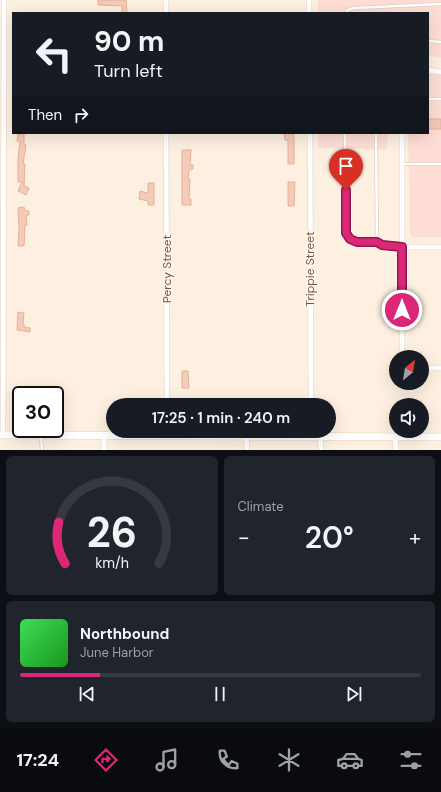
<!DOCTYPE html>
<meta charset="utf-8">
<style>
:root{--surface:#171b24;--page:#20242c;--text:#f1f3f6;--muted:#9ea1a6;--line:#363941;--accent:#db2777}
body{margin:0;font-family:"DM Sans",sans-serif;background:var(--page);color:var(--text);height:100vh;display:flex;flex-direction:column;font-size:15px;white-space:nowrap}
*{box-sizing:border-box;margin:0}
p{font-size:13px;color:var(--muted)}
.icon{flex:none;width:22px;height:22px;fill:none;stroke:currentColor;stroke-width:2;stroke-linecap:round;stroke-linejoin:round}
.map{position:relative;height:450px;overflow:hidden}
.drawer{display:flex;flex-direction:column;gap:6px;padding:6px;background:#0d0f14;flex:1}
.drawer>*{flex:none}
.banner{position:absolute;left:12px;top:12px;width:417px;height:122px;border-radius:0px;box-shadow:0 4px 16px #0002;background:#171b24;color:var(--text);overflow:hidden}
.needle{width:26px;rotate:30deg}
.tools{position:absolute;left:389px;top:350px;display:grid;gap:8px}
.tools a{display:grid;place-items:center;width:40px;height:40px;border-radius:50%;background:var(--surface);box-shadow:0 4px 16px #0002;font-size:20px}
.speed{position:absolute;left:12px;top:386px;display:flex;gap:8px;font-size:20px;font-weight:700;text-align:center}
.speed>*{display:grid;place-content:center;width:52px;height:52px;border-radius:50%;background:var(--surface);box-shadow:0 4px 16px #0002;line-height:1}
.speed .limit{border:2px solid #111;border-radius:6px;background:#fff;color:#111}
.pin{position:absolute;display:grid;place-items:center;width:34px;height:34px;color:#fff;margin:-41px -17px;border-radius:50% 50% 50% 0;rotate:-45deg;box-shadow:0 0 4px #0007}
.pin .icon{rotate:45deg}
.me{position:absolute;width:44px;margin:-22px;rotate:0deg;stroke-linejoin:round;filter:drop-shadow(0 0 3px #0008)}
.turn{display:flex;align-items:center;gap:14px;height:84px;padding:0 16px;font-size:18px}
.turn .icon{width:52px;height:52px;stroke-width:2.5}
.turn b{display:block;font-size:28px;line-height:34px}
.then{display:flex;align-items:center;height:38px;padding:0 16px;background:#0003;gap:8px;font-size:15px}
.big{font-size:30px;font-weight:600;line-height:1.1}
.drawer .tile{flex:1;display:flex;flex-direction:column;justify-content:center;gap:6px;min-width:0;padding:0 14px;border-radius:6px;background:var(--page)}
.drawer .dial{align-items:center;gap:0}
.dial svg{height:104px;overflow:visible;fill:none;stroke:var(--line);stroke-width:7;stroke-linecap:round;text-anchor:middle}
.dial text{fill:var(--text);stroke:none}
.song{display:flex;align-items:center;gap:12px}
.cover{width:48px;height:48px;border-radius:6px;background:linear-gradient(135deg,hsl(130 70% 55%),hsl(120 70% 35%))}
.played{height:4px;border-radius:2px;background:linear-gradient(90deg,var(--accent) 20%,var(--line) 20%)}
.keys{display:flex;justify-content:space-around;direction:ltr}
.heat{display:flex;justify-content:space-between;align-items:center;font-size:22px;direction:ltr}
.drawer .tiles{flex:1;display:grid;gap:6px;grid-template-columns:1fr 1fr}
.tile:last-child{grid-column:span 2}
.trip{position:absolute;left:106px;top:398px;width:230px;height:40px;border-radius:20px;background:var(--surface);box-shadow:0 4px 16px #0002;font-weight:600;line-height:40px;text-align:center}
.tabs{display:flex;height:64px;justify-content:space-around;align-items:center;background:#090b0e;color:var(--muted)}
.tabs .icon{width:28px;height:28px}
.tabs .on{color:var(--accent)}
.tabs b{font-size:18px;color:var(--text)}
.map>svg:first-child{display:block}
.commercial{fill:#feded4}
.building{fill:#f4cbb8;stroke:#e7b098}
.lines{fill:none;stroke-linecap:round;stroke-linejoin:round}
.lane-casing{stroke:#e4cdc0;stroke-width:4}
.street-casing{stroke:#e4cdc0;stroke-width:6}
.secondary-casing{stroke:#e9cebc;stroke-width:8}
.lane{stroke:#fff;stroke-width:2.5}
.street{stroke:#fff;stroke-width:5}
.secondary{stroke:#fff;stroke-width:7}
.route-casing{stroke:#8e194d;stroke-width:10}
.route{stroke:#db2777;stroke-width:7}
.labels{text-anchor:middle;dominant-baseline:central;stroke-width:4;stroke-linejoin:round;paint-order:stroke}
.street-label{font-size:12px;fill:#755447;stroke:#fff4e8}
</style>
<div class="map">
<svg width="441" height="450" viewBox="0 0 441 450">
<rect width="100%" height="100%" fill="#fdf0e1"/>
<!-- commercial -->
<path class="commercial" d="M318,0H441V58L428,55V13H318Z
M428,74L441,75V237H413L410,234L408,133H428Z
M318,133H388L387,149L318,148Z"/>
<!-- building -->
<path class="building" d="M98,0H126L127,13H122V6L98,5Z
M428,119H441V129H428Z
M284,133H294V164H288V140H285Z
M18,134H24V144L26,145L23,164H25L24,186L29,188L26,195L18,191L22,182H18V160L20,141H17Z
M182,150H191L190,165H193V169L189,170L188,179H190L189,199H191V205H182Z
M288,182H295L294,206H288Z
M148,183H154V205H148V201L139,199L140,191L148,193Z
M24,207L25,211H29V215H26L27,225H25L24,246H18L19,228L18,208Z
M18,312L24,313L23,323L24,324V327L30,328V332L17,330Z
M182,371H188L189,388H182Z"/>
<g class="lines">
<defs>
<path id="lane" d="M346,13L348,10L354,8L441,4
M428,41L441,42
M428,99H441
M345,133L346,233C355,246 364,242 377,242
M376,133L377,242L382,245L402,247
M403,164H441
M41,436L42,450"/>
<path id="street" d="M166,0V13
M309,0V13
M428,70L441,72
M166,133L167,405
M310,133L311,405
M402,247H441
M402,357V133
M422,368H441
M3,436L4,0
M104,436V450
M246,436L247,450
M320,436L321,450
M395,436L396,450"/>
<path id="secondary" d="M0,435L441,437"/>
</defs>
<!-- lane casing -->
<use href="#lane" class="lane-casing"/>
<!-- street casing -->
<use href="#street" class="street-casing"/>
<!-- secondary casing -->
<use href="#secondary" class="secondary-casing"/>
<!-- lane -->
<use href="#lane" class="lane"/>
<!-- street -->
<use href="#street" class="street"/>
<!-- secondary -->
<use href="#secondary" class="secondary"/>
</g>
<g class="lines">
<defs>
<path id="route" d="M346,190V233L350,239L357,242H377L382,245L402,247V310"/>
</defs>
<!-- route casing -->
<use href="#route" class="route-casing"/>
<!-- route -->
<use href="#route" class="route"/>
</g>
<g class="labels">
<!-- street labels -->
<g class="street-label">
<text transform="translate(167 269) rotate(-90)">Percy Street</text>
<text transform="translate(310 269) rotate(-90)">Trippie Street</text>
</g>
</g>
</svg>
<div class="tools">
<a><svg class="needle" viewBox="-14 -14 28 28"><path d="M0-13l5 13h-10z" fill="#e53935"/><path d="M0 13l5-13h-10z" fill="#9ea1a6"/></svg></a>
<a><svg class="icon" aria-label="sound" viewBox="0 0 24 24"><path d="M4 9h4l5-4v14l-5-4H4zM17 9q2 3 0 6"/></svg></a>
</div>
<div class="speed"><div class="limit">30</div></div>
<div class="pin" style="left:346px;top:190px;background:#d93025"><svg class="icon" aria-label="arrive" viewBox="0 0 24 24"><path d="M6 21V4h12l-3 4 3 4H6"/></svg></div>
<svg class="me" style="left:402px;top:310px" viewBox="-20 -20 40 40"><circle r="17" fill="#db2777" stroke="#fff" stroke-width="3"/><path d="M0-11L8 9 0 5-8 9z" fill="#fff"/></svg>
<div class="trip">17:25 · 1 min · 240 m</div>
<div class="banner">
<div class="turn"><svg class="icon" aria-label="left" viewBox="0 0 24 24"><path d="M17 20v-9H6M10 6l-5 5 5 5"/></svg><div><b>90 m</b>Turn left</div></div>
<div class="then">Then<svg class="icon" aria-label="right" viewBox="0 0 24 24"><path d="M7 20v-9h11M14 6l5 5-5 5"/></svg></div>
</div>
</div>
<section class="drawer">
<div class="tiles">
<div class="tile dial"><svg viewBox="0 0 100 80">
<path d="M14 69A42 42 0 1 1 86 69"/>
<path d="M14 69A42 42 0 0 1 9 37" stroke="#db2777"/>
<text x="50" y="56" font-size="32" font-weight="700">26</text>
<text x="50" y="72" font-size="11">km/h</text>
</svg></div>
<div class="tile"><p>Climate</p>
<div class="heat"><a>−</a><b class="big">20°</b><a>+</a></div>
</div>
<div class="tile">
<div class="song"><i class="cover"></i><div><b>Northbound</b><p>June Harbor</p></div></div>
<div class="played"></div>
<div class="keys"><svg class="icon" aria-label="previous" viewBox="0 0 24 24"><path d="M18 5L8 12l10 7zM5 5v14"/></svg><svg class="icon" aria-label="pause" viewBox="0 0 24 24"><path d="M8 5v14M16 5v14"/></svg><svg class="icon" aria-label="next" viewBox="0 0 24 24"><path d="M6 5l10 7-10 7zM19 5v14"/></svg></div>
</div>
</div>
</section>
<nav class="tabs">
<b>17:24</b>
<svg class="icon on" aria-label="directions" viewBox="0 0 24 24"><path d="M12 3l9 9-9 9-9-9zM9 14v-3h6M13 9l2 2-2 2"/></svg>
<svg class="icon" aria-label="music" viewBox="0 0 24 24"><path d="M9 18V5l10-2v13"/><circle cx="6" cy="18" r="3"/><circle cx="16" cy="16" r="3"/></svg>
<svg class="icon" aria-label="phone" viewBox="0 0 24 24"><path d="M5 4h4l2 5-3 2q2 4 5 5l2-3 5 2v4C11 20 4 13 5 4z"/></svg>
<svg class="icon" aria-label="climate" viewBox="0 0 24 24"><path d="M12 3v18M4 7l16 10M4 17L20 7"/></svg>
<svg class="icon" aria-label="car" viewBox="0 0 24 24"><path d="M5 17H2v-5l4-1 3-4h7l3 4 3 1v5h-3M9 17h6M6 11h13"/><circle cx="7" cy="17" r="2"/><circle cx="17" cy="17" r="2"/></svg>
<svg class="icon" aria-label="filters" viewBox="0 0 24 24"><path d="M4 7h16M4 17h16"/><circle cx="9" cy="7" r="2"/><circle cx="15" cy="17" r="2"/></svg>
</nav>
